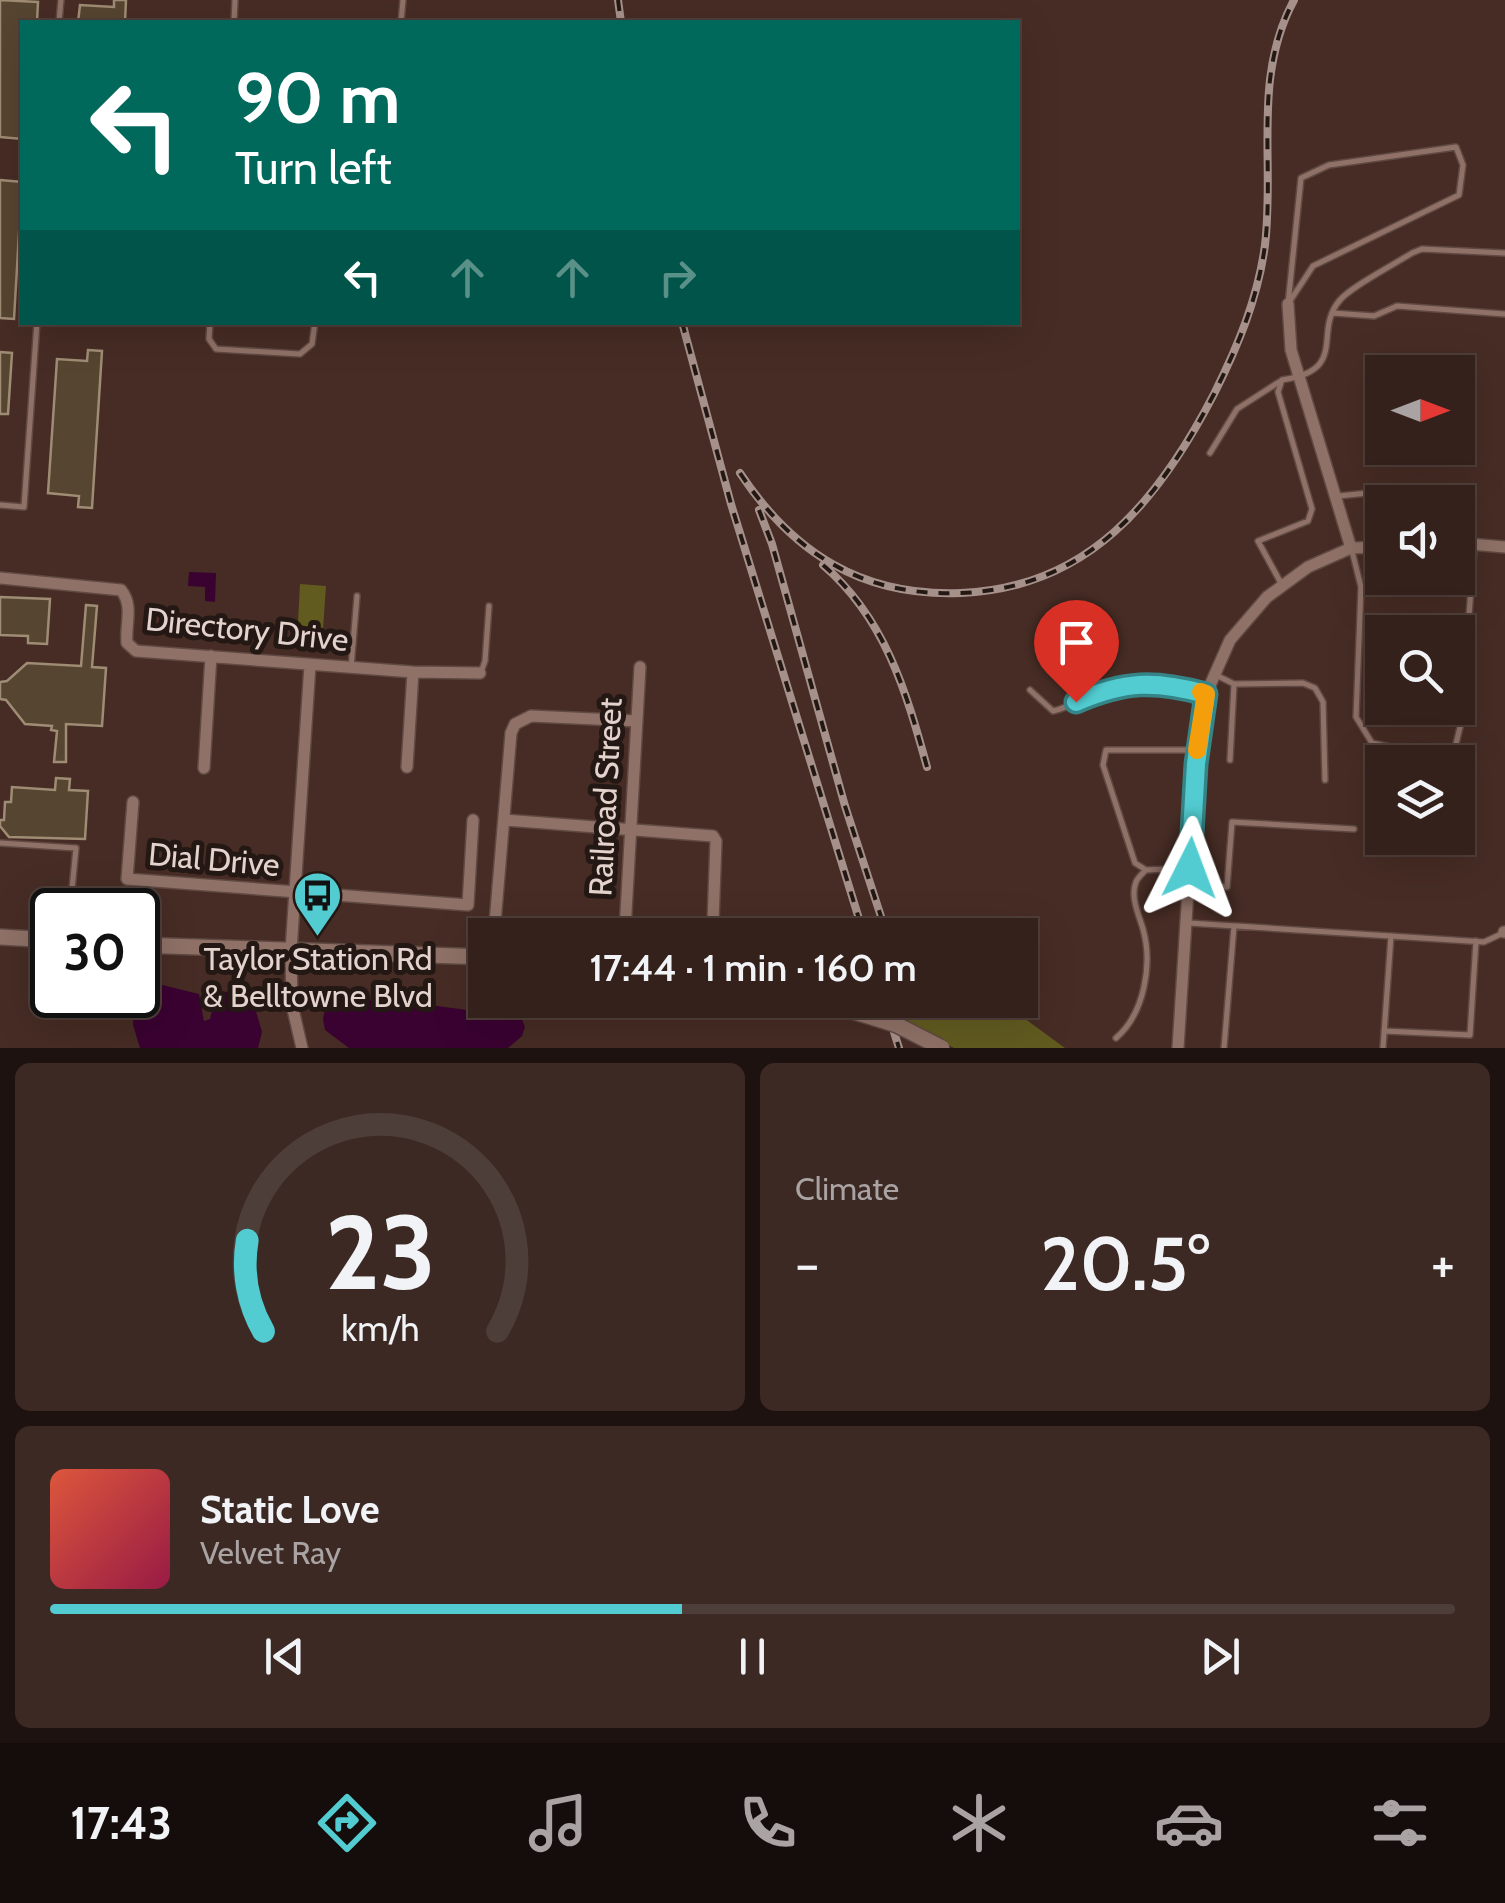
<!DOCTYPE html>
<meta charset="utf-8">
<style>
:root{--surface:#34211b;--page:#3c2924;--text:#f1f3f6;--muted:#a9a3a3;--line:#4e3e3a;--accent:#52ccd1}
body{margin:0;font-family:Cabin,sans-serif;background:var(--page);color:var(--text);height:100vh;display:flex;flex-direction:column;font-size:38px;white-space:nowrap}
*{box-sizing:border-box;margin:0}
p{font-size:32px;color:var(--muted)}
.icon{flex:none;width:55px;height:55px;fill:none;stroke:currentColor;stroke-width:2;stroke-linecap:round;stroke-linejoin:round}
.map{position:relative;height:1048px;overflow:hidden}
.drawer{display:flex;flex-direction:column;gap:15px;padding:15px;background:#1d120f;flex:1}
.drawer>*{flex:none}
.top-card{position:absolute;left:20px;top:20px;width:1000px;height:305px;border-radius:0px;box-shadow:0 10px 40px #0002,0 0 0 2px var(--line);background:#00695c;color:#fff;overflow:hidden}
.needle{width:65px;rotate:90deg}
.buttons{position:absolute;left:1365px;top:355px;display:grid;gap:20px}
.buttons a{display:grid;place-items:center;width:110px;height:110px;border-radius:0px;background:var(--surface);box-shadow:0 10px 40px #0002,0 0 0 2px var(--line);font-size:50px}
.speed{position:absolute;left:30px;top:888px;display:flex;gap:20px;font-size:50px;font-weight:700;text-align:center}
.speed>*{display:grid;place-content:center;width:130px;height:130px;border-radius:50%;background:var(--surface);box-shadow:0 10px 40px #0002,0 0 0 2px var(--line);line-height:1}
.speed .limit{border:5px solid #111;border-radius:15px;background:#fff;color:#111}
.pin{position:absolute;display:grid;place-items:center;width:85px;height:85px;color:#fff;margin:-102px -42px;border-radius:50% 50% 50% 0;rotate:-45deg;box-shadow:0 0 10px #0007}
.pin .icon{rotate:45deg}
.me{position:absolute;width:110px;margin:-55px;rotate:3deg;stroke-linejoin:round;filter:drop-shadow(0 0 8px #0008)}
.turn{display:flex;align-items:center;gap:35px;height:210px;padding:0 50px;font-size:45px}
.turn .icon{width:130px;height:130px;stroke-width:2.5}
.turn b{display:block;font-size:70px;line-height:85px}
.lanes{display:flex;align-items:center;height:95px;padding:0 50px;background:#0003;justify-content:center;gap:50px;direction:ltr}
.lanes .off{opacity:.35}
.big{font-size:75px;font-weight:600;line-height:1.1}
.drawer .card{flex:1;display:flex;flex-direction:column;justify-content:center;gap:15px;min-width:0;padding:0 35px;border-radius:15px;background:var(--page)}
.drawer .dial{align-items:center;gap:0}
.dial svg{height:260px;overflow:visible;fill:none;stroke:var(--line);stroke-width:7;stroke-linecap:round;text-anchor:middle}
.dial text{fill:var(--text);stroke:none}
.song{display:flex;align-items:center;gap:30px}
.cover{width:120px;height:120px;border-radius:15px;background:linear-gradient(135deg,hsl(10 70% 55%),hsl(340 70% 35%))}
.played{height:10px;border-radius:5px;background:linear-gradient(90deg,var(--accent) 45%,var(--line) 45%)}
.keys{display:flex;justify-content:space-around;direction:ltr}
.heat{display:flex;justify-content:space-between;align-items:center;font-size:55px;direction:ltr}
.drawer .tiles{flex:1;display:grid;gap:15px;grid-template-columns:1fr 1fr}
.card:last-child{grid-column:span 2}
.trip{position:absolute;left:468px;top:918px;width:570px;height:100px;border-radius:0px;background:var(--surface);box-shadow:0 10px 40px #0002,0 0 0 2px var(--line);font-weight:600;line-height:100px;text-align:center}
.tabs{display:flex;height:160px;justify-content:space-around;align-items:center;background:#150d0b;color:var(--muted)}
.tabs .icon{width:70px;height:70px}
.tabs .active{color:var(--accent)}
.tabs b{font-size:45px;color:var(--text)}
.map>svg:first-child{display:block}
.green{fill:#615b20}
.water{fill:#3a0231}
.building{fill:#564530;stroke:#9f8c74;stroke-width:2.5}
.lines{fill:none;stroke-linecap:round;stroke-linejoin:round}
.service-casing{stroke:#5f4942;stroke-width:8}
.minor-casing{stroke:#5f4942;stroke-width:14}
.secondary-casing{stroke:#5f4942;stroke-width:18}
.service{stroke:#8f7167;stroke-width:5}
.minor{stroke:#8f7167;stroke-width:11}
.secondary{stroke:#8f7167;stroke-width:15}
.rail-casing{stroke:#a6918a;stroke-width:8}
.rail{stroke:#241814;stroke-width:4;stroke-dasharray:11;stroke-linecap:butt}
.secondary-bridge-casing{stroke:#5f4942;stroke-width:18;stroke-linecap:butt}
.secondary-bridge{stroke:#8f7167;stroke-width:15}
.route-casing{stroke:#358588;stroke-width:25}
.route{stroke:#52ccd1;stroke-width:18}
.slow{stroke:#f59e0b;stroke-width:18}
.labels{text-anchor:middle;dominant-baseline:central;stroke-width:10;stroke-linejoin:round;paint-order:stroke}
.street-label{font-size:32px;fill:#e4d3cd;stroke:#241814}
.poi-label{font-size:32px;fill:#e4d3cd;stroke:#241814}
</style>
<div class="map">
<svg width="1505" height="1048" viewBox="0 0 1505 1048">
<rect width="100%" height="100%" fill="#462c24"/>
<!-- green -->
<path class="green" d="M300,584L326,586L322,644L297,642Z
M902,1000H1008L1013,1010L1065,1048H954L910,1026Z"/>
<!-- water -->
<path class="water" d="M189,572L216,573L215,602L205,601V587L188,586Z
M162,985L199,994L204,1021L210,1019L214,1003L224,992L237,991L253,1001L262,1032L258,1048H140L133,1025L134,999L146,989Z
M335,999L390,1000L521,1017L525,1027L522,1036L508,1048H349L325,1030L323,1019L326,1005Z"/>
<!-- building -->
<path class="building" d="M0,0L38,2L37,22H22V139L0,137Z
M114,0H126L125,22H78L80,5L114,7Z
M0,180L22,182L14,319L0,318Z
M88,350L102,351L92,508L78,507L79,496L48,493L57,359L87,361Z
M0,352L12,353L8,414H0Z
M0,597L50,599L47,644L28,643V636L0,635Z
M86,605L97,606L92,667L106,668L102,726L66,724V762H54L57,731L51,730L52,726L25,724L6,700L0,699V682L7,681L27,663L81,666Z
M56,778L70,779L69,790L88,791L85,839L9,837L0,826V820H4L5,802H11L12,787L55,790Z"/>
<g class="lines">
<defs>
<path id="service" d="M59,22L61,0
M234,22L235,0
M401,22L403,0
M1456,147L1463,165L1459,195L1313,266L1288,304L1301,178L1329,165Z
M1333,313L1374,316L1397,306L1505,314
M210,322L209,339L216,349L300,354L312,344L315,322
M1210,453L1237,409L1279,382
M1338,496L1368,493L1427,499L1430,502
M0,505L24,507L37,322
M1352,551L1361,587L1356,717L1372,743L1417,753L1455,748L1461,723L1474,548
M1282,585L1258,541L1308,521L1312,509L1278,392L1282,380C1350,370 1312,332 1340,300C1352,286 1395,264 1412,253L1422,249L1505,253
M1361,587L1468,593
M351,668L357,596
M481,672L485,661L489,606
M1218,676L1234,684L1303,683L1315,688L1323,702L1325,780
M1030,690L1053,711C1072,707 1088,695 1106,689C1137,678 1172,685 1203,693
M1230,760L1234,684
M0,843L76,848L70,910
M1190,868L1146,870L1135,863L1103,765L1106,750H1194
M1192,885L1227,887L1232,822L1354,829
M1189,923L1484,942L1501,934
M1384,1031L1470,1035L1476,941
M1116,1038C1144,1014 1153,965 1143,929C1139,915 1130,897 1136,882C1138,877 1142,874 1146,870
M1224,1048L1234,926
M1383,1048L1391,936"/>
<path id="minor" d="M1288,304L1291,350L1351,548
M1458,543L1505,547
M0,578L121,590C134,606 125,624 127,643L136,651L413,672L480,673
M407,767L413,672
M204,768L211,656
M133,802L127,879L468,905L473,820
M504,820L713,836L716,841L713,922
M625,930L640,667
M1504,932H1505
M494,935L511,733L515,724L531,716L637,721
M302,1048L292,1005L291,951L310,665
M1178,1048L1196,764L1204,699L1230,640L1267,597L1308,567L1351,548L1382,547"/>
<path id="secondary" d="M0,937L52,940
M138,945L485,957
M819,1000L842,1008"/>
</defs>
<!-- service casing -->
<use href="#service" class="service-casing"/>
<!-- minor casing -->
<use href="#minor" class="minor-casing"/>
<!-- secondary casing -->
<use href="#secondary" class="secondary-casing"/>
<!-- service -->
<use href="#service" class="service"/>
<!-- minor -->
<use href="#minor" class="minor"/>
<!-- secondary -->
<use href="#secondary" class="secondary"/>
<defs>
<path id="rail" d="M618,0L621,22
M682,322L731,504L864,935
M740,473C793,553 862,597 961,593C1089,588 1159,500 1214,394C1238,346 1258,298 1265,245C1275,161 1252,78 1294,0
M759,510L772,544L845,806L887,935
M823,565C885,618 906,691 927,767
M884,1000L899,1048"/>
</defs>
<!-- rail casing -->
<use href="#rail" class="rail-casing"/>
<!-- rail -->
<use href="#rail" class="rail"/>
<defs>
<path id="secondary-bridge" d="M842,1008L897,1025L942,1048"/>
</defs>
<!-- secondary-bridge casing -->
<use href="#secondary-bridge" class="secondary-bridge-casing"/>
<!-- secondary-bridge -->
<use href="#secondary-bridge" class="secondary-bridge"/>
</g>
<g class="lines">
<defs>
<path id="route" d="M1076,702C1125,681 1154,680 1206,694L1196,764L1190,868"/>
</defs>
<!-- route casing -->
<use href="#route" class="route-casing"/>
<!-- route -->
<use href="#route" class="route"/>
<!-- slow -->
<path class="slow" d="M1197,750L1206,694L1201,692"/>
</g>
<!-- icons -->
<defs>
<symbol id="bus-pin" viewBox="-11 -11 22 30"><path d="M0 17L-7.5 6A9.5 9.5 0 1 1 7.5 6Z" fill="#52ccd1" stroke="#241814"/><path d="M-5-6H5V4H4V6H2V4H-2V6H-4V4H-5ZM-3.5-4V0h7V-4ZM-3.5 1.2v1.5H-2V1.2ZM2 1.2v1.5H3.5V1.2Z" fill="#111"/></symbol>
</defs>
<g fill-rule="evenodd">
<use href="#bus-pin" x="290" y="868" width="55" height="75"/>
</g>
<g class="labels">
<!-- street labels -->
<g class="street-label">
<text transform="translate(247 629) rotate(6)">Directory Drive</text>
<text transform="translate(605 797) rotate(-87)">Railroad Street</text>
<text transform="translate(214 859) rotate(5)">Dial Drive</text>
</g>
<!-- poi labels -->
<g class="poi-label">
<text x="318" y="958">Taylor Station Rd<tspan x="318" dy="37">&amp; Belltowne Blvd</tspan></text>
</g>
</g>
</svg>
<div class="buttons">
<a><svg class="needle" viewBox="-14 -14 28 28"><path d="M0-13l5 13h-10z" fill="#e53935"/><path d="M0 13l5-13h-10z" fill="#a9a3a3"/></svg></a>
<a><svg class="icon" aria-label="sound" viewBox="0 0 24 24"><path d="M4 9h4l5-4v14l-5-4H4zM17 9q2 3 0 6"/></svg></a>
<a><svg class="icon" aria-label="search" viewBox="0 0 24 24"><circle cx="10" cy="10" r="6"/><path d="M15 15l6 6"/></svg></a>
<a><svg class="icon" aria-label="layers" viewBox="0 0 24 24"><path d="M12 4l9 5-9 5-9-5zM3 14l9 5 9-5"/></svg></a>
</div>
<div class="speed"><div class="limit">30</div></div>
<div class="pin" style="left:1076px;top:702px;background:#d93025"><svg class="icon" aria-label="arrive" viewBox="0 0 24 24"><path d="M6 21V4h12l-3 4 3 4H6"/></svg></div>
<svg class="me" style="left:1190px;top:868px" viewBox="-20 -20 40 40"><path d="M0-17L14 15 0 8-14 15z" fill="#52ccd1" stroke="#fff" stroke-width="4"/></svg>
<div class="trip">17:44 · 1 min · 160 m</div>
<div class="top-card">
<div class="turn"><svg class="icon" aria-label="left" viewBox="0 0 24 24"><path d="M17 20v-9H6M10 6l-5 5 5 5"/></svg><div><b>90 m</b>Turn left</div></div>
<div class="lanes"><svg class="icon" aria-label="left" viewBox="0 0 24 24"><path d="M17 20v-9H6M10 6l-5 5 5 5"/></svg><svg class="icon off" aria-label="ahead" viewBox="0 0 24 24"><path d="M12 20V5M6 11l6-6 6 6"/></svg><svg class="icon off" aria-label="ahead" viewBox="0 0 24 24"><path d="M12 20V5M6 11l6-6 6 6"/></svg><svg class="icon off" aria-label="right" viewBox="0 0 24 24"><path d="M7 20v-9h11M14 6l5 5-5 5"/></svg></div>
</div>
</div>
<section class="drawer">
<div class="tiles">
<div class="card dial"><svg viewBox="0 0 100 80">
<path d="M14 69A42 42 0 1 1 86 69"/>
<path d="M14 69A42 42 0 0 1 9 41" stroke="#52ccd1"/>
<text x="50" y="56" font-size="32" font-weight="700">23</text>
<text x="50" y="72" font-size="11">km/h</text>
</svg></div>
<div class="card"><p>Climate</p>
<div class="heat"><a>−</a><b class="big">20.5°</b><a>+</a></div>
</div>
<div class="card">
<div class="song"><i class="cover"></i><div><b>Static Love</b><p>Velvet Ray</p></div></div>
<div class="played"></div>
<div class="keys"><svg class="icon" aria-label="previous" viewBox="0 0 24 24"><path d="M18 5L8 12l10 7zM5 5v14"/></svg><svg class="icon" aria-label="pause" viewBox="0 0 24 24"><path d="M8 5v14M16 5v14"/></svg><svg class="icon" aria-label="next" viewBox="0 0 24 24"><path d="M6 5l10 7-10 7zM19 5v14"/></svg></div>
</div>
</div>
</section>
<nav class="tabs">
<b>17:43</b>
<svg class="icon active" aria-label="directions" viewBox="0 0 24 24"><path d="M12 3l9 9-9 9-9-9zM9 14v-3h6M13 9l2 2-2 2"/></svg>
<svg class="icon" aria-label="music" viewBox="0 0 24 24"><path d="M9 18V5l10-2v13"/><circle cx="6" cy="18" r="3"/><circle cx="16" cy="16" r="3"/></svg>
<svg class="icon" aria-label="phone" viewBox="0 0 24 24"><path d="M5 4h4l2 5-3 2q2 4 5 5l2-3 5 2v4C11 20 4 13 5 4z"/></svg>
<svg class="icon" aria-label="climate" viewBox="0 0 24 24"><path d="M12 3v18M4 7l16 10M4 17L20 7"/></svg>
<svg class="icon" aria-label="car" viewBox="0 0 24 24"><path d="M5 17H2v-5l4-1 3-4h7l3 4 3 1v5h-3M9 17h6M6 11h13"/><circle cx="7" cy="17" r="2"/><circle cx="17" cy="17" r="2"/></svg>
<svg class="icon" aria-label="filters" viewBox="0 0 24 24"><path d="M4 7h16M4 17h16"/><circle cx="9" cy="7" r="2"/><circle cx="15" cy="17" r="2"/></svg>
</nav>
